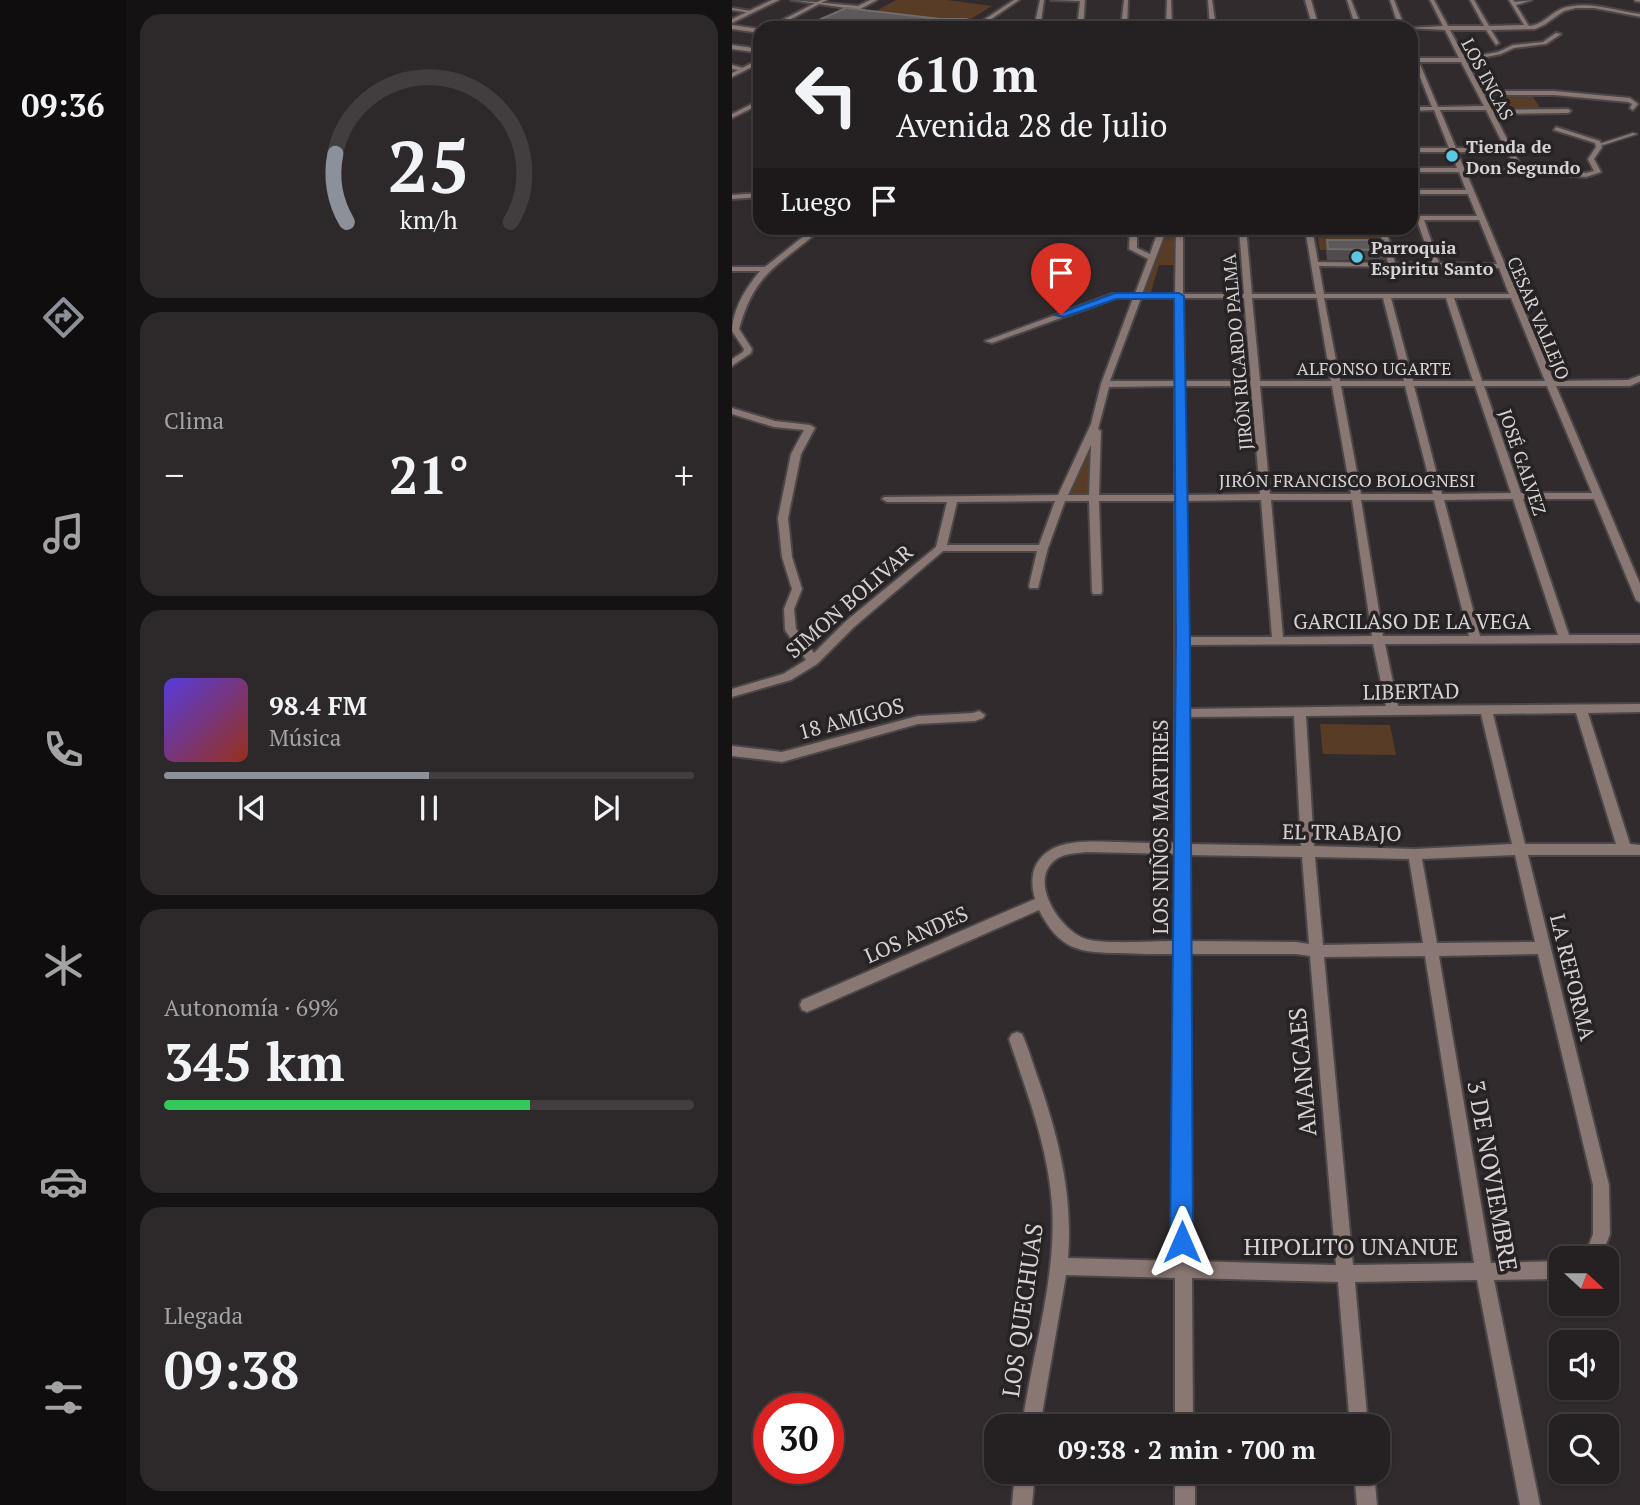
<!DOCTYPE html>
<html lang="es">
<meta charset="utf-8">
<style>
:root{--surface:#252022;--page:#2d282a;--text:#f1f3f6;--muted:#a3a3a5;--line:#423e40;--accent:#8c9099}
body{margin:0;font-family:"PT Serif",serif;background:var(--page);color:var(--text);height:100vh;display:flex;flex-direction:column;font-size:26px;white-space:nowrap}
*{box-sizing:border-box;margin:0}
p{font-size:23px;color:var(--muted)}
.icon{flex:none;width:38px;height:38px;fill:none;stroke:currentColor;stroke-width:2;stroke-linecap:round;stroke-linejoin:round}
.map{position:relative;flex:1;overflow:hidden}
.details{display:flex;flex-direction:column;gap:14px;padding:14px;background:#141213;width:606px}
.details>*{flex:none}
.top-card{position:absolute;left:21px;top:21px;width:665px;height:214px;border-radius:21px;box-shadow:0 2px 5px #0004,0 0 0 2px var(--line);background:#252022;color:var(--text);overflow:hidden}
.needle{width:46px;rotate:111deg}
.tools{position:absolute;left:817px;top:1246px;display:grid;gap:14px}
.tools a{display:grid;place-items:center;width:70px;height:70px;border-radius:14px;background:var(--surface);box-shadow:0 2px 5px #0004,0 0 0 2px var(--line);font-size:35px}
.speed{position:absolute;left:21px;top:1393px;display:flex;gap:14px;font-size:35px;font-weight:700;text-align:center}
.speed>*{display:grid;place-content:center;width:91px;height:91px;border-radius:50%;background:var(--surface);box-shadow:0 2px 5px #0004,0 0 0 2px var(--line);line-height:1}
.speed .limit{border:10px solid #d22;background:#fff;color:#111}
.pin{position:absolute;display:grid;place-items:center;width:60px;height:60px;color:#fff;margin:-72px -30px;border-radius:50% 50% 50% 0;rotate:-45deg;box-shadow:0 0 7px #0007}
.pin .icon{rotate:45deg}
.me{position:absolute;width:77px;margin:-38px;rotate:0deg;stroke-linejoin:round;filter:drop-shadow(0 0 5px #0008)}
.turn{display:flex;align-items:center;gap:24px;height:147px;padding:0 28px;font-size:32px}
.turn .icon{width:91px;height:91px;stroke-width:2.5}
.turn b{display:block;font-size:49px;line-height:60px}
.then{display:flex;align-items:center;height:66px;padding:0 28px;background:#0003;gap:14px;font-size:26px}
.big{font-size:52px;font-weight:700;line-height:1.1}
.details .tile{flex:1;display:flex;flex-direction:column;justify-content:center;gap:10px;min-width:0;padding:0 24px;border-radius:21px;background:var(--page)}
.details .dial{align-items:center;gap:0}
.dial svg{height:182px;overflow:visible;fill:none;stroke:var(--line);stroke-width:7;stroke-linecap:round;text-anchor:middle}
.dial text{fill:var(--text);stroke:none}
.song{display:flex;align-items:center;gap:21px}
.cover{width:84px;height:84px;border-radius:10px;background:linear-gradient(135deg,hsl(250 70% 55%),hsl(10 70% 35%))}
.played{height:7px;border-radius:4px;background:linear-gradient(90deg,var(--accent) 50%,var(--line) 50%)}
.keys{display:flex;justify-content:space-around;direction:ltr}
.heat{display:flex;justify-content:space-between;align-items:center;font-size:38px;direction:ltr}
.charge{height:10px;border-radius:5px;background:linear-gradient(90deg,#34c759 69%,var(--line) 0)}
.trip{position:absolute;left:252px;top:1414px;width:406px;height:70px;border-radius:21px;background:var(--surface);box-shadow:0 2px 5px #0004,0 0 0 2px var(--line);font-weight:700;line-height:70px;text-align:center}
main{display:flex;flex:1;min-height:0}
.tab-bar{display:flex;flex-direction:column;width:126px;justify-content:space-around;align-items:center;background:#0f0d0e;color:var(--muted)}
.tab-bar .icon{width:49px;height:49px}
.tab-bar .active{color:var(--accent)}
.tab-bar b{font-size:32px;color:var(--text)}
.map>svg:first-child{display:block}
.green{fill:#583c25}
.lines{fill:none;stroke-linecap:round;stroke-linejoin:round}
.pedestrian-casing{stroke:#4b4648;stroke-width:3}
.minor-casing{stroke:#4b4648;stroke-width:4}
.tertiary-casing{stroke:#4b4648;stroke-width:4}
.pedestrian{fill:#897773;fill-rule:evenodd}
.minor{fill:#897773;fill-rule:evenodd}
.tertiary{fill:#897773;fill-rule:evenodd}
.wall{fill:#4e4a4d}
.shaded-wall{fill:#3c383a}
.building{fill:#5d595b;stroke:#706c6e;stroke-width:2}
.route{fill:#1a73e8;stroke:#114b97;stroke-width:2}
.poi-dot{fill:#5ac8e5;stroke:#272223;stroke-width:2.5}
.labels{text-anchor:middle;dominant-baseline:central;stroke-width:7;stroke-linejoin:round;paint-order:stroke}
.far-street-label{font-size:18px;fill:#d5d2d3;stroke:#272223}
.far-poi-label{font-size:18px;font-weight:bold;fill:#d5d2d3;stroke:#272223;text-anchor:start}
.street-label{font-size:21px;fill:#d5d2d3;stroke:#272223}
.near-street-label{font-size:24px;fill:#d5d2d3;stroke:#272223}
</style>
<main>
<nav class="tab-bar">
<b>09:36</b>
<svg class="icon active" aria-label="directions" viewBox="0 0 24 24"><path d="M12 3l9 9-9 9-9-9zM9 14v-3h6M13 9l2 2-2 2"/></svg>
<svg class="icon" aria-label="music" viewBox="0 0 24 24"><path d="M9 18V5l10-2v13"/><circle cx="6" cy="18" r="3"/><circle cx="16" cy="16" r="3"/></svg>
<svg class="icon" aria-label="phone" viewBox="0 0 24 24"><path d="M5 4h4l2 5-3 2q2 4 5 5l2-3 5 2v4C11 20 4 13 5 4z"/></svg>
<svg class="icon" aria-label="climate" viewBox="0 0 24 24"><path d="M12 3v18M4 7l16 10M4 17L20 7"/></svg>
<svg class="icon" aria-label="car" viewBox="0 0 24 24"><path d="M5 17H2v-5l4-1 3-4h7l3 4 3 1v5h-3M9 17h6M6 11h13"/><circle cx="7" cy="17" r="2"/><circle cx="17" cy="17" r="2"/></svg>
<svg class="icon" aria-label="filters" viewBox="0 0 24 24"><path d="M4 7h16M4 17h16"/><circle cx="9" cy="7" r="2"/><circle cx="15" cy="17" r="2"/></svg>
</nav>
<section class="details">
<div class="tile dial"><svg viewBox="0 0 100 80">
<path d="M14 69A42 42 0 1 1 86 69"/>
<path d="M14 69A42 42 0 0 1 9 39" stroke="#8c9099"/>
<text x="50" y="56" font-size="32" font-weight="700">25</text>
<text x="50" y="72" font-size="11">km/h</text>
</svg></div>
<div class="tile"><p>Clima</p>
<div class="heat"><a>−</a><b class="big">21°</b><a>+</a></div>
</div>
<div class="tile">
<div class="song"><i class="cover"></i><div><b>98.4 FM</b><p>Música</p></div></div>
<div class="played"></div>
<div class="keys"><svg class="icon" aria-label="previous" viewBox="0 0 24 24"><path d="M18 5L8 12l10 7zM5 5v14"/></svg><svg class="icon" aria-label="pause" viewBox="0 0 24 24"><path d="M8 5v14M16 5v14"/></svg><svg class="icon" aria-label="next" viewBox="0 0 24 24"><path d="M6 5l10 7-10 7zM19 5v14"/></svg></div>
</div>
<div class="tile"><p>Autonomía · 69%</p><b class="big">345 km</b><div class="charge"></div></div>
<div class="tile"><p>Llegada</p><b class="big">09:38</b></div>
</section>
<div class="map">
<svg width="909" height="1505" viewBox="0 0 909 1505">
<rect width="100%" height="100%" fill="#312b2d"/>
<!-- green -->
<path class="green" d="M164,0H215L260,6L229,25L140,13Z
M799,94L810,110H767L759,95Z
M437,228H446V265H427L419,292L412,293Z
M584,228H649L655,250H588Z
M363,430L360,497L330,498Z
M588,724L658,725L664,755L591,754Z"/>
<g class="lines">
<defs>
<path id="pedestrian" d="M901,133L905,134L871,145L867,144Z"/>
<path id="minor" d="M89,0H95L42,28H35Z
M282,0H287L246,28L241,27Z
M308,0H312L308,28H302Z
M319,0H353L351,28H345L348,1Z
M392,0H396L395,28H389Z
M435,0H439L440,28H434Z
M476,0H480L484,28H478Z
M615,0H619L630,28H624Z
M658,0H662L673,28H667Z
M698,0H702L716,26H752L738,0H742L757,26L792,25L777,0H781L783,2L800,0L784,5L797,26C811,25 818,13 831,8C856,0 884,11 909,14V17L862,8H844L832,11L812,25L803,29L759,30L767,43L764,45L754,30H718L733,58L766,52L781,45L811,42L824,33L829,34L814,44L782,48L769,54L734,61L750,91H822L898,98L906,104L901,110L898,108L900,104L896,102L822,95H752L760,110L836,109L839,111L836,113L762,114L790,168L854,173L862,171L856,159L864,147L863,143L822,130L824,127L868,141L870,147L862,159L869,172L854,177L788,172H734L822,381L896,380L909,375V381L898,386H824L909,586V603L904,600L862,499H791L837,635H909V643L653,644L666,706L909,704V712L856,713L898,844L909,845V855H796L877,1185L878,1234L869,1258H849L857,1245L861,1234V1185L806,954L707,956L759,1263L830,1261V1279L762,1280L808,1505H788L745,1280L623,1282L636,1426H618L606,1282L460,1278L461,1426H443V1278L334,1275L308,1426H290C300,1353 325,1279 320,1204C316,1147 295,1093 277,1039L280,1034L285,1032L290,1034C297,1049 301,1065 307,1081C327,1139 341,1196 336,1258L443,1261V954C425,954 406,954 388,953C346,953 327,949 307,910L80,1010L75,1012L70,1010L68,1005L70,1000L303,899C300,889 299,877 303,867C318,836 359,842 388,842C406,843 425,843 443,843V501H367L370,591L369,594H361L360,591L357,501H333L316,548L306,588H298L297,586L305,551H211L122,627L85,664L59,680L0,697V689L51,674L74,660L53,630L52,609L60,589L50,557L46,518L59,454L72,430L42,427L0,414V408L43,421L78,425L83,428L69,454L56,518L60,557L70,589L62,609L64,629L82,653L114,621L204,547L215,502H155L150,499L152,497L326,495L359,424L369,384L401,298H384L260,343L253,341L380,294H403L416,259L397,249L398,228H405V248L418,254L427,228H435L410,294H443L444,228H451V294H512L507,228H514L520,294H584L573,228H580L586,262L656,263L647,228H654L663,263H700L685,220H679V216H745L736,194H679V190H734L727,172H679V168H725L719,152H679V148H717L702,110L679,111V107H700L682,62H679V47L686,58H727L713,30L676,28L711,26ZM687,62H729L752,106L706,107ZM708,110H754L773,148H724ZM725,152H775L784,168H732ZM692,220H747L765,264L707,263ZM587,266L767,268L777,294H592ZM409,298H443V381H378ZM451,298H512L519,381H452ZM520,298H585L599,381H528ZM592,298H651L672,381H608ZM659,298H714L741,381H681ZM722,298H779L813,381H750ZM443,386V495H367L369,431L366,429L377,387ZM452,386H519L528,494L453,495ZM528,386H600L619,494H538ZM609,386H673L701,494H629ZM682,386H743L779,493L710,494ZM752,386H815L860,493H789ZM359,445L357,495H336ZM781,499L826,635L748,636L712,500ZM529,500L540,637H454L453,501ZM539,500H620L640,636L551,637ZM629,500H702L737,636H651ZM323,501L307,545H215L225,502ZM641,644L654,706L455,709L454,645ZM844,713L884,844H793L761,714ZM749,714L780,844L683,849L582,846L574,716ZM562,716L569,846L456,844L455,717ZM355,852L443,854V941C423,941 366,945 351,938C325,927 293,875 328,857C336,853 347,853 355,852ZM456,855L570,857L577,944L564,942L457,941ZM783,855L803,942L705,943L690,859ZM583,857L677,859L691,943L591,945ZM457,954H564L578,956L604,1265L460,1261ZM693,956L742,1263L621,1265L592,957Z
M903,0H909V2L903,1Z
M0,8L19,11L21,12L19,13L0,10Z
M0,45L28,49V53L0,49Z
M0,65L15,69L12,71L0,69Z
M28,100V104L0,118V114Z
M28,193V197L0,199V195Z
M82,228H90C48,266 24,269 7,329L20,349L19,353L0,366V359L11,352L12,349L0,331C1,308 14,288 28,271H0V267H33Z
M247,711L253,715L251,718L243,721L186,724L50,762L0,756V746L50,752L186,716L241,713Z
M283,1472H303L300,1505H280Z
M443,1472H463V1505H443Z
M622,1472H642L645,1505H625Z"/>
<path id="tertiary" d="M40,0H47L0,23V19Z
M59,0L126,6L138,0H145L93,28H86L121,9Z
M573,0H579L587,28H581Z
M0,25L28,29V33L0,29Z
M218,25L255,26L258,28H216Z
M28,59V63L0,77V73Z"/>
</defs>
<!-- pedestrian casing -->
<use href="#pedestrian" class="pedestrian-casing"/>
<!-- minor casing -->
<use href="#minor" class="minor-casing"/>
<!-- tertiary casing -->
<use href="#tertiary" class="tertiary-casing"/>
<!-- pedestrian -->
<use href="#pedestrian" class="pedestrian"/>
<!-- minor -->
<use href="#minor" class="minor"/>
<!-- tertiary -->
<use href="#tertiary" class="tertiary"/>
</g>
<!-- wall -->
<path class="wall" d="M80,23L234,28H82Z
M595,240L654,250L653,260H595L594,251Z"/>
<!-- shaded-wall -->
<path class="shaded-wall" d="M233,19L234,28H220Z"/>
<!-- building -->
<path class="building" d="M114,8L208,19H233L220,28H118L80,23Z
M595,240H652L654,250L596,249Z"/>
<!-- route -->
<path class="route" d="M447,293L452,296L458,641L461,1242L457,1249L450,1253L442,1249L438,1242L444,641L442,299H384L332,317L323,315L383,293Z"/>
<!-- markers -->
<g class="poi-dot">
<circle cx="720" cy="156" r="7"/>
<circle cx="625" cy="257" r="7"/>
</g>
<g class="labels">
<!-- far-street labels -->
<g class="far-street-label">
<text transform="translate(756 79) rotate(62)">LOS INCAS</text>
<text transform="translate(807 318) rotate(67)">CESAR VALLEJO</text>
<text transform="translate(505 352) rotate(-95)">JIRÓN RICARDO PALMA</text>
<text x="642" y="368">ALFONSO UGARTE</text>
<text transform="translate(791 462) rotate(71)">JOSÉ GALVEZ</text>
<text x="615" y="480">JIRÓN FRANCISCO BOLOGNESI</text>
</g>
<!-- far-poi labels -->
<g class="far-poi-label">
<text x="734" y="146">Tienda de<tspan x="734" dy="21">Don Segundo</tspan></text>
<text x="639" y="247">Parroquia<tspan x="639" dy="21">Espiritu Santo</tspan></text>
</g>
<!-- street labels -->
<g class="street-label">
<text transform="translate(117 601) rotate(-41)">SIMON BOLIVAR</text>
<text x="680" y="621">GARCILASO DE LA VEGA</text>
<text transform="translate(679 691) rotate(-1)">LIBERTAD</text>
<text transform="translate(119 718) rotate(-15)">18 AMIGOS</text>
<text transform="translate(428 827) rotate(-90)">LOS NIÑOS MARTIRES</text>
<text transform="translate(610 832) rotate(1)">EL TRABAJO</text>
<text transform="translate(184 934) rotate(-24)">LOS ANDES</text>
<text transform="translate(841 977) rotate(76)">LA REFORMA</text>
</g>
<!-- near-street labels -->
<g class="near-street-label">
<text transform="translate(570 1072) rotate(-95)">AMANCAES</text>
<text transform="translate(761 1176) rotate(80)">3 DE NOVIEMBRE</text>
<text x="619" y="1246">HIPOLITO UNANUE</text>
<text transform="translate(290 1310) rotate(-82)">LOS QUECHUAS</text>
</g>
</g>
</svg>
<div class="tools">
<a><svg class="needle" viewBox="-14 -14 28 28"><path d="M0-13l5 13h-10z" fill="#e53935"/><path d="M0 13l5-13h-10z" fill="#a3a3a5"/></svg></a>
<a><svg class="icon" aria-label="sound" viewBox="0 0 24 24"><path d="M4 9h4l5-4v14l-5-4H4zM17 9q2 3 0 6"/></svg></a>
<a><svg class="icon" aria-label="search" viewBox="0 0 24 24"><circle cx="10" cy="10" r="6"/><path d="M15 15l6 6"/></svg></a>
</div>
<div class="speed"><div class="limit">30</div></div>
<div class="pin" style="left:329px;top:315px;background:#d93025"><svg class="icon" aria-label="arrive" viewBox="0 0 24 24"><path d="M6 21V4h12l-3 4 3 4H6"/></svg></div>
<svg class="me" style="left:450px;top:1242px" viewBox="-20 -20 40 40"><path d="M0-17L14 15 0 8-14 15z" fill="#1a73e8" stroke="#fff" stroke-width="4"/></svg>
<div class="trip">09:38 · 2 min · 700 m</div>
<div class="top-card">
<div class="turn"><svg class="icon" aria-label="left" viewBox="0 0 24 24"><path d="M17 20v-9H6M10 6l-5 5 5 5"/></svg><div><b>610 m</b>Avenida 28 de Julio</div></div>
<div class="then">Luego<svg class="icon" aria-label="arrive" viewBox="0 0 24 24"><path d="M6 21V4h12l-3 4 3 4H6"/></svg></div>
</div>
</div>
</main>
